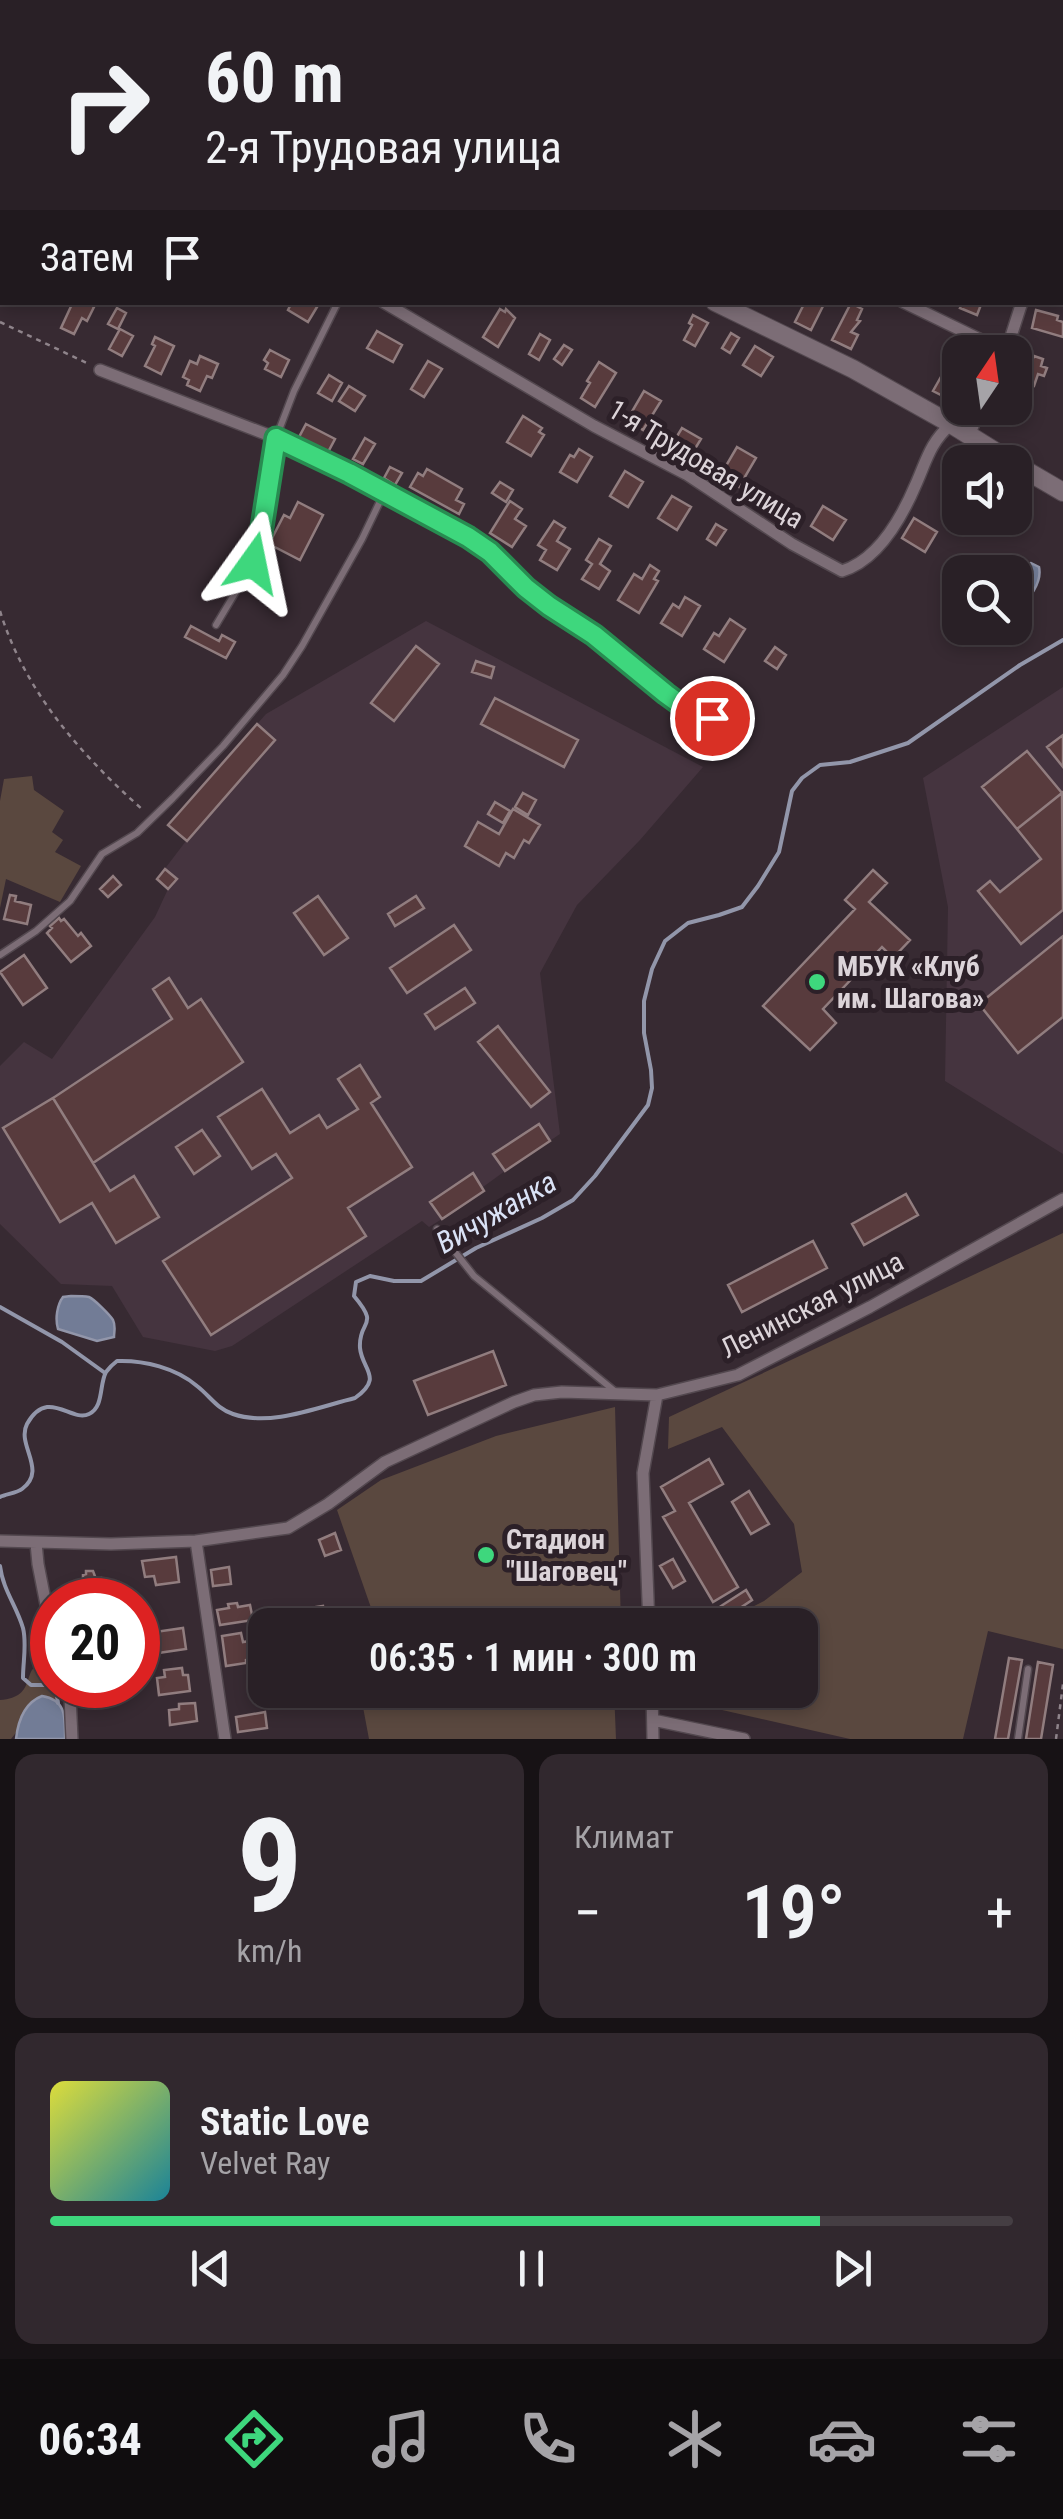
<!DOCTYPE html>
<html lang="ru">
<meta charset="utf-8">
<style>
:root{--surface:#292026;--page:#31282e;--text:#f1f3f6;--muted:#a5a3a7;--line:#453e43;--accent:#3ed77d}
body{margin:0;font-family:"Roboto Condensed",sans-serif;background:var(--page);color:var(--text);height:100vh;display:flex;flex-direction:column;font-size:38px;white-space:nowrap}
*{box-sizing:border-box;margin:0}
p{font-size:32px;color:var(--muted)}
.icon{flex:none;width:55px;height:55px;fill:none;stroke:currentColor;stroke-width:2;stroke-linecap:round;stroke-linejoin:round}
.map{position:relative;height:1739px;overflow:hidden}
.sheet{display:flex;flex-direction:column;gap:15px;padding:15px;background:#171215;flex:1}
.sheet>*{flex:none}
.hud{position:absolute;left:0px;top:0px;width:1065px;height:305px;box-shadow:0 5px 15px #0003,0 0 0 2px var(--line);background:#292026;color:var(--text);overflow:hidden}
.needle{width:65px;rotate:13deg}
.controls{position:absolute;left:942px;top:335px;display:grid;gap:20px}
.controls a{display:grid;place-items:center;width:90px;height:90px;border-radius:20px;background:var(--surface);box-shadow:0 5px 15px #0003,0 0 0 2px var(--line);font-size:50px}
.speed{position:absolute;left:30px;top:1578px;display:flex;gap:20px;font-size:50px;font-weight:700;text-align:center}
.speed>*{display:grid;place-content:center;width:130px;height:130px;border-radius:50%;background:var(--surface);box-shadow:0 5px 15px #0003,0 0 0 2px var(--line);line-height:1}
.speed .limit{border:15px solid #d22;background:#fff;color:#111}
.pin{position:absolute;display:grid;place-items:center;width:85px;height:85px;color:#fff;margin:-42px;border:5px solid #fff;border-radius:50%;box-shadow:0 2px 10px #0007}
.me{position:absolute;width:110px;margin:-55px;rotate:12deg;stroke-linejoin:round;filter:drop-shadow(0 0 8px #0008)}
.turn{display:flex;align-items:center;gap:35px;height:210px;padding:0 40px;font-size:45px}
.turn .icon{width:130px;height:130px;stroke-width:2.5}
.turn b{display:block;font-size:70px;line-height:85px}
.then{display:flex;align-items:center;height:95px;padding:0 40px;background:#0003;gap:20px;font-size:38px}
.big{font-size:75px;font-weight:600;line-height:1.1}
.sheet .card{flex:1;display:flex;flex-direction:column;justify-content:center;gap:15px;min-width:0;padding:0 35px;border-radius:20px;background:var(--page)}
.sheet .dial{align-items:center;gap:0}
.dial b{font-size:130px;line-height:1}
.song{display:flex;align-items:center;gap:30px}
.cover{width:120px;height:120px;border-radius:15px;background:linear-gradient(135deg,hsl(60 70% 55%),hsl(190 70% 35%))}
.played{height:10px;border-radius:5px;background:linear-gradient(90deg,var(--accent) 80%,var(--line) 80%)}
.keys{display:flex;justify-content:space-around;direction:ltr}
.heat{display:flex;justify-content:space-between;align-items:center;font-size:55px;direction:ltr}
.sheet .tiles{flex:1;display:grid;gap:15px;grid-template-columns:1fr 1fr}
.card:last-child{grid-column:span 2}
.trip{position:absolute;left:248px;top:1608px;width:570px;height:100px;border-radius:20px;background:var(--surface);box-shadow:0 5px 15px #0003,0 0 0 2px var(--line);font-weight:600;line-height:100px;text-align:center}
.dock{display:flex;height:160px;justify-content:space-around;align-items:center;background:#100d0f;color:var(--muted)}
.dock .icon{width:70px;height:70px}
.dock .current{color:var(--accent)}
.dock b{font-size:45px;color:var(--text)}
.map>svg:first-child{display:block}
.built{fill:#45343f}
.green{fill:#5a483f}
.water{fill:#727c96;stroke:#9296aa;stroke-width:2.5}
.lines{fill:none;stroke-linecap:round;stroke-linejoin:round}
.stream{stroke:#9296aa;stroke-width:4}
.building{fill:#583b3d;stroke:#917d7f;stroke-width:2.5}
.lane-casing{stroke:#53484f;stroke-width:9}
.street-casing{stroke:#53484f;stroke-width:14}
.secondary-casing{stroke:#53484f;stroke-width:20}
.path{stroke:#8f848b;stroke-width:2.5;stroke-dasharray:5 5;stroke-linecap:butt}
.lane{stroke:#7c6d76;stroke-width:6}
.street{stroke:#7c6d76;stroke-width:11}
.secondary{stroke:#7c6d76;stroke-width:18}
.route-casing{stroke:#288c51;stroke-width:25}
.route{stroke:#3ed77d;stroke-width:18}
.poi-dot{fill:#3ed77d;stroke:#2c2028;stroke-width:4}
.labels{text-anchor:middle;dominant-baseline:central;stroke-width:10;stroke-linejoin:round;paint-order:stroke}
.street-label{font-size:28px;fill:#dcd4d9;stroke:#2c2028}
.poi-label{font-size:28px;font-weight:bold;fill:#dcd4d9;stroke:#2c2028;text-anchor:start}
.water-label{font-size:30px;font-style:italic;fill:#dae2f6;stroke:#2c2028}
</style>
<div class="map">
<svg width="1063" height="1739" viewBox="0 0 1063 1739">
<rect width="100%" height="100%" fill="#372a32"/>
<!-- built -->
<path class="built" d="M426,621L703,767L640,840L577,905L540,973L560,1134L505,1171L483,1187L484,1191L442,1219L429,1227L422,1221L232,1346L215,1351L143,1337L112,1286L61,1284L0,1224V1066L24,1042L52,1059L155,917L168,889L157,879L186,841L168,825L266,714Z
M1063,687V1154L945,1081L948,907L923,778Z"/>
<!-- green -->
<path class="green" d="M32,776L34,790L64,811L52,832L63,840L55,852L81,866L60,902L6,879L0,908V801L4,779Z
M1063,1233V1649L988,1631L963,1739H850L669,1698V1690H800V1625H717L764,1601L802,1572L794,1524L722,1427L668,1449L669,1417Z
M615,1407L621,1625H377L337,1510L381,1480L496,1436Z
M46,1661L52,1663V1685H60L59,1696L56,1701L26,1720L11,1739H0V1700C40,1697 18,1667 46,1661Z
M370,1690H614L616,1739H369L360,1691Z"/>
<!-- water -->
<path class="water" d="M1031,563L1039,567C1042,581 1030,603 1015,605C1015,589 1012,569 1031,563Z
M71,1296C75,1296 84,1296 89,1297C94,1299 110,1315 113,1320C116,1326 114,1332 114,1337L97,1341L58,1329C55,1319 57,1305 63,1297Z
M42,1696C67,1700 65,1718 65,1739H16C18,1721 24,1703 42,1696Z"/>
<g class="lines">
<!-- stream -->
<path class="stream" d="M0,1307L62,1342L105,1373
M0,1497C6,1494 17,1493 22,1489C48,1470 16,1445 27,1424C48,1387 71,1423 89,1414C104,1407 99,1385 106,1372C109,1368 113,1364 117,1361C144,1360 176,1368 197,1386C210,1396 217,1409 233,1414C271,1427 318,1407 355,1398C384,1377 362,1370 360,1348C358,1319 381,1328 354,1296L356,1282L370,1276L394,1281H421L476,1248L542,1218L573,1200L595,1176L648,1105L652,1088L651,1070L644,1033V1001L652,969L665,941L688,923L719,915L742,907L758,886L779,852L792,791L802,778L820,765L850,762L908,743L1020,665L1063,640
M0,1566C3,1590 16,1605 23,1628C27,1644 23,1661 23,1678L31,1685H49L56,1689L58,1703"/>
</g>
<!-- building -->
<path class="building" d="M73,302H86L94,307L87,321L82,318L74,334L61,328Z
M320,302L308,322L288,310L292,302Z
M805,302H825L811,330L795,322Z
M963,302H982L977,315L960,308Z
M851,303L862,309L857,320L860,321L851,332L858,335L851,349L832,340Z
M117,308L126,313L118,329L108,324Z
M500,309L505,312L506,309L515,318L498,347L483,337Z
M1036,310L1058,316L1057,320L1063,322V337L1032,328Z
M693,315L708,323L695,346L684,340L692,325L689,323Z
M120,329L133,336L122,356L109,349Z
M377,331L402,345L393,362L367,348Z
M731,333L739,338L730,353L722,348Z
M540,334L550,340L539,360L529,354Z
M155,337L174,346L161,374L145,366L155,346L152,344Z
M564,345L572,350L562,365L554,359Z
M755,346L773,357L761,376L743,365Z
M270,350L289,360L281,377L265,369L268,363L264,360Z
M200,356L218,364L212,378L207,376L200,391L187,385L189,380L183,377L190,361L197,364Z
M1034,356L1043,359L1041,366L1047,368L1044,376L1038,374L1034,386L1018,381L1024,361L1031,363Z
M428,361L442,369L424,397L411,389Z
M599,362L616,373L595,407L581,398L590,383L587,381Z
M951,369L960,374V377L949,399L933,391L942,375L947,377Z
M329,375L342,383L332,401L318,393Z
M349,386L365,396L355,411L339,401Z
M644,391L661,401L643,430L627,420Z
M523,416L542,428L539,432L544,435L531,456L507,442Z
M306,424L335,439L327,454L298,439Z
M682,428L701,439L690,457L671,446Z
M365,438L375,444L363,464L353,459Z
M737,447L756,458L739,487L720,476Z
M579,449L592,457L577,482L560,472L570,455L574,457Z
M390,467L402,473L395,485L384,478Z
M427,469L462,489L456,500L464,504L459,514L410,487L418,473L423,476Z
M625,471L643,482L628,507L610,496Z
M500,482L513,490L506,502L492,493Z
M672,496L691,507L677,530L658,518Z
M510,501L522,509L515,519L526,526L512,547L490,533Z
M298,502L323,515L300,560L269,544L284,515L290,518Z
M823,506L846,520L833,540L811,526Z
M914,518L937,532L925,552L902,538Z
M554,521L565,528L557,541L570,549L557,570L540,560L546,550L538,545Z
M716,524L726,530L716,545L707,539Z
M599,539L611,546L600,564L610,571L599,589L582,579L592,564L586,560Z
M650,565L659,571L654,579L658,581L639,613L618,600L634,574L642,579Z
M685,597L700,606L682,636L661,623L673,604L679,608Z
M730,619L745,629L724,662L704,649L714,633L719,636Z
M191,626L219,641L222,635L235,642L226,658L185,637Z
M416,646L439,664L394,721L371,703Z
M775,647L786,655L777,669L765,661Z
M476,661L494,667L491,678L472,672Z
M495,698L578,740L564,767L481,724Z
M257,724L275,740L187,841L168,825Z
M1063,735V767L1047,747Z
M1027,751L1062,793L1017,829L982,787Z
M523,793L536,800L528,815L515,807Z
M1062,793L1063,910L1021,944L978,891L990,881L1000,892L1041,859L1017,829Z
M495,802L510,811L503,823L488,814Z
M513,809L540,825L529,843L524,840L514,858L506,853L499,866L465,846L478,822L499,834Z
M165,869L177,879L168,889L157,879Z
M873,870L887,883L869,902L910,940L893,958L882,947L823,1009L836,1023L810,1050L763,1006L855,909L845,900Z
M113,876L121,885L108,897L100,889Z
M10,895L16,896L15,901L31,905L27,924L4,919Z
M318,896L348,938L324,955L294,913Z
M416,896L424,908L395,926L388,914Z
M59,918L61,921L64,919L78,936L81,933L91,946L71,962L47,933L52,928L50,926Z
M454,925L471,950L407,993L390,968Z
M1063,936V1017L1018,1053L979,1004Z
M24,955L47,988L23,1005L0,972Z
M169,978L188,1008L201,999L243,1062L93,1163L53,1098L172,1019L153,989Z
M465,988L475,1003L435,1029L425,1014Z
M498,1026L550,1092L531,1107L478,1042Z
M360,1065L380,1097L371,1103L412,1167L348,1208L366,1236L211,1335L163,1261L292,1178L276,1154L252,1169L218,1117L262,1089L290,1133L319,1115L327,1128L358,1109L338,1079Z
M53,1098L110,1191L134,1176L159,1217L116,1243L92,1203L60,1222L3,1128Z
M539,1124L550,1141L505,1171L493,1154Z
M202,1130L220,1156L194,1174L176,1147Z
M473,1173L484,1191L442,1219L430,1202Z
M906,1194L918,1215L864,1245L852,1224Z
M813,1241L827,1268L742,1312L728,1285Z
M493,1351L506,1385L428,1415L414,1381Z
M709,1459L723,1484L689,1503L738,1587L713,1602L663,1517L675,1511L661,1487Z
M749,1491L769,1524L751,1534L732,1502Z
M335,1533L341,1550L325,1556L319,1540Z
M176,1557L179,1582L156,1585L154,1576L145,1577L142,1561Z
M673,1559L685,1581L673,1588L660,1566Z
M229,1567L231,1584L213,1586L211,1570Z
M86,1571H93L96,1579L101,1578L103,1600H80L79,1580H83V1575L86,1574Z
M746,1590L752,1600L728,1616L721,1606Z
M237,1603L238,1607L250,1605L253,1620L220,1625L217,1610L229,1608L228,1604Z
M323,1606L326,1623L305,1625L303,1609Z
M183,1628L186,1649L158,1653L155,1632Z
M241,1633L243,1642L250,1641L251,1647H256L258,1658L246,1660V1663L226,1666L222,1636Z
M1009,1658L1022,1660L1008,1739H995Z
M1038,1662L1053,1665L1041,1739H1026Z
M182,1668L183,1675H188L190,1691L159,1695L157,1678L165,1677L164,1670Z
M82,1685H115L116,1696L83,1698Z
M195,1703L197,1721L170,1725L169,1710L179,1709V1704Z
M265,1712L267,1728L238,1732L236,1717Z"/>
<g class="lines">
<defs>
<path id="lane" d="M216,625L253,563L260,540L276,438L294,391L338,302
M0,955L36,931L70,901L102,854L137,833L173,798L223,746L283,675L302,646L362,539L384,493
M437,1229L474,1276L617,1393
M1018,1739L1028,1669"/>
<path id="street" d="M109,0V2
M429,0L434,2
M738,0L744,2
M135,2L138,0
M977,2L978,0
M1062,100L1063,98
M383,302L594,426L686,474L792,544L842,571C878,560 902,517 916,484C927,459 930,443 951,424
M903,302L1006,352
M1006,352L1022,302
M100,370L276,438L432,516L490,552L526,588L549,606L594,635L687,710L712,718L731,721
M969,435L981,408
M0,1541L111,1544L196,1541L288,1528L328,1504L385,1462L514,1402L534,1395L562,1392L657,1395L738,1375L870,1307L1063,1199
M196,1541L225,1739
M36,1543L38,1564L52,1635
M649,1625L643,1473L657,1395
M67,1685L70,1696L72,1739
M652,1690L653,1739
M653,1720L744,1739"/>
<path id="secondary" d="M64,0L72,2
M715,302L853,369L951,424L1012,462
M1015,464L1063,492"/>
</defs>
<!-- lane casing -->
<use href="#lane" class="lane-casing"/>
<!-- street casing -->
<use href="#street" class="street-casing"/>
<!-- secondary casing -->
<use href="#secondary" class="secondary-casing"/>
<!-- path -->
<path class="path" d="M565,2L566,0
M0,322L89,364
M0,611C25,692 81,755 143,810
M1056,1739L1063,1684"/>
<!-- lane -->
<use href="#lane" class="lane"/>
<!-- street -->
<use href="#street" class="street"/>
<!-- secondary -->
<use href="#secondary" class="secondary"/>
</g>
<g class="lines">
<defs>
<path id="route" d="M253,563L260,540L276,438L349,473L468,537L490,552L526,588L549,606L594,635L666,694L688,710L712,718"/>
</defs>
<!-- route casing -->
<use href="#route" class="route-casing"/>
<!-- route -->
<use href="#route" class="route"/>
</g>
<!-- markers -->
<g class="poi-dot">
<circle cx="817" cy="982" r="10"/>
<circle cx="486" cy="1555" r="10"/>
</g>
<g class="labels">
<!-- street labels -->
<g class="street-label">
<text transform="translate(706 464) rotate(31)">1-я Трудовая улица</text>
<text transform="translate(812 1305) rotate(-27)">Ленинская улица</text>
</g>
<!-- poi labels -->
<g class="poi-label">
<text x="837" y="966">МБУК «Клуб<tspan x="837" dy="32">им. Шагова»</tspan></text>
<text x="506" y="1539">Стадион<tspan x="506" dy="32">"Шаговец"</tspan></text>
</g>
<!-- water labels -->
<g class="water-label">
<text transform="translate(496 1212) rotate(-30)">Вичужанка</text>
</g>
</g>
</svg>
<div class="controls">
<a><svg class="needle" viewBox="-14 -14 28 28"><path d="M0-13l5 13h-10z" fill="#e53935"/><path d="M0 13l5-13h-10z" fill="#a5a3a7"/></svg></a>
<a><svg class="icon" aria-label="sound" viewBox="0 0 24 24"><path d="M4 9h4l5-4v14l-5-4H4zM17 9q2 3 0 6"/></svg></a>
<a><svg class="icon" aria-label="search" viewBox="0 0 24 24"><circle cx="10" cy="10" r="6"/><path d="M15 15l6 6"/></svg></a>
</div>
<div class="speed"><div class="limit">20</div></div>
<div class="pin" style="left:712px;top:718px;background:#d93025"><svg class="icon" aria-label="arrive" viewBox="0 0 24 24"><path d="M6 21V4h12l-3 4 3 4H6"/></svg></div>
<svg class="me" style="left:253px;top:563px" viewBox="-20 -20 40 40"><path d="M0-17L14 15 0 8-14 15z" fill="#3ed77d" stroke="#fff" stroke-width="4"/></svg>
<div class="trip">06:35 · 1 мин · 300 m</div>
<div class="hud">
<div class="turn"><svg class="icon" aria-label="right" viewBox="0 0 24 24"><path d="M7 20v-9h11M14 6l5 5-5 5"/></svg><div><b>60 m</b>2-я Трудовая улица</div></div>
<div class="then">Затем<svg class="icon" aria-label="arrive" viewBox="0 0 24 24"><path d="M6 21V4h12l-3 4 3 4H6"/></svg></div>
</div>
</div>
<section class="sheet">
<div class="tiles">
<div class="card dial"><b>9</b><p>km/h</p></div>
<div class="card"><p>Климат</p>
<div class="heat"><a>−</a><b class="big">19°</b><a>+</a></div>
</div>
<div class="card">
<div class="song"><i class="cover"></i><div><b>Static Love</b><p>Velvet Ray</p></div></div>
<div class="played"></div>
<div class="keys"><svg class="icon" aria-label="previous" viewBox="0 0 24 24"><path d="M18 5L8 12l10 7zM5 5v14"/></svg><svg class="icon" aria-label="pause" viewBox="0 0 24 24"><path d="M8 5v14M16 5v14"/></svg><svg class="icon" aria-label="next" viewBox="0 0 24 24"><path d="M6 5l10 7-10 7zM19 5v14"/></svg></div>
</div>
</div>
</section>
<nav class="dock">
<b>06:34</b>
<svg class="icon current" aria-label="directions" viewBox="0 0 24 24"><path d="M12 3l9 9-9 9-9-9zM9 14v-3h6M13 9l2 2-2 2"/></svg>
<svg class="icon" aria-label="music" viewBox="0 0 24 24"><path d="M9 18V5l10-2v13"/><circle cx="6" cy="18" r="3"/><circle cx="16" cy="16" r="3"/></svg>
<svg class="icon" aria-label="phone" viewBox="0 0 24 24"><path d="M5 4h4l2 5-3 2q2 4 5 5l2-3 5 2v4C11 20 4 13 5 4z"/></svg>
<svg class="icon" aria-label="climate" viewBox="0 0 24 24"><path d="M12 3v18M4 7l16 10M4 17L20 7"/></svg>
<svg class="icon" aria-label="car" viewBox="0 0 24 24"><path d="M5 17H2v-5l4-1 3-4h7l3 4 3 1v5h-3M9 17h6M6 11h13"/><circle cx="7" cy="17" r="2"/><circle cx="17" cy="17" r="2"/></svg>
<svg class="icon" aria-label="filters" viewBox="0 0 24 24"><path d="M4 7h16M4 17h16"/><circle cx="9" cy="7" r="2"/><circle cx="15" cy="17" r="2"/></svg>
</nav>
